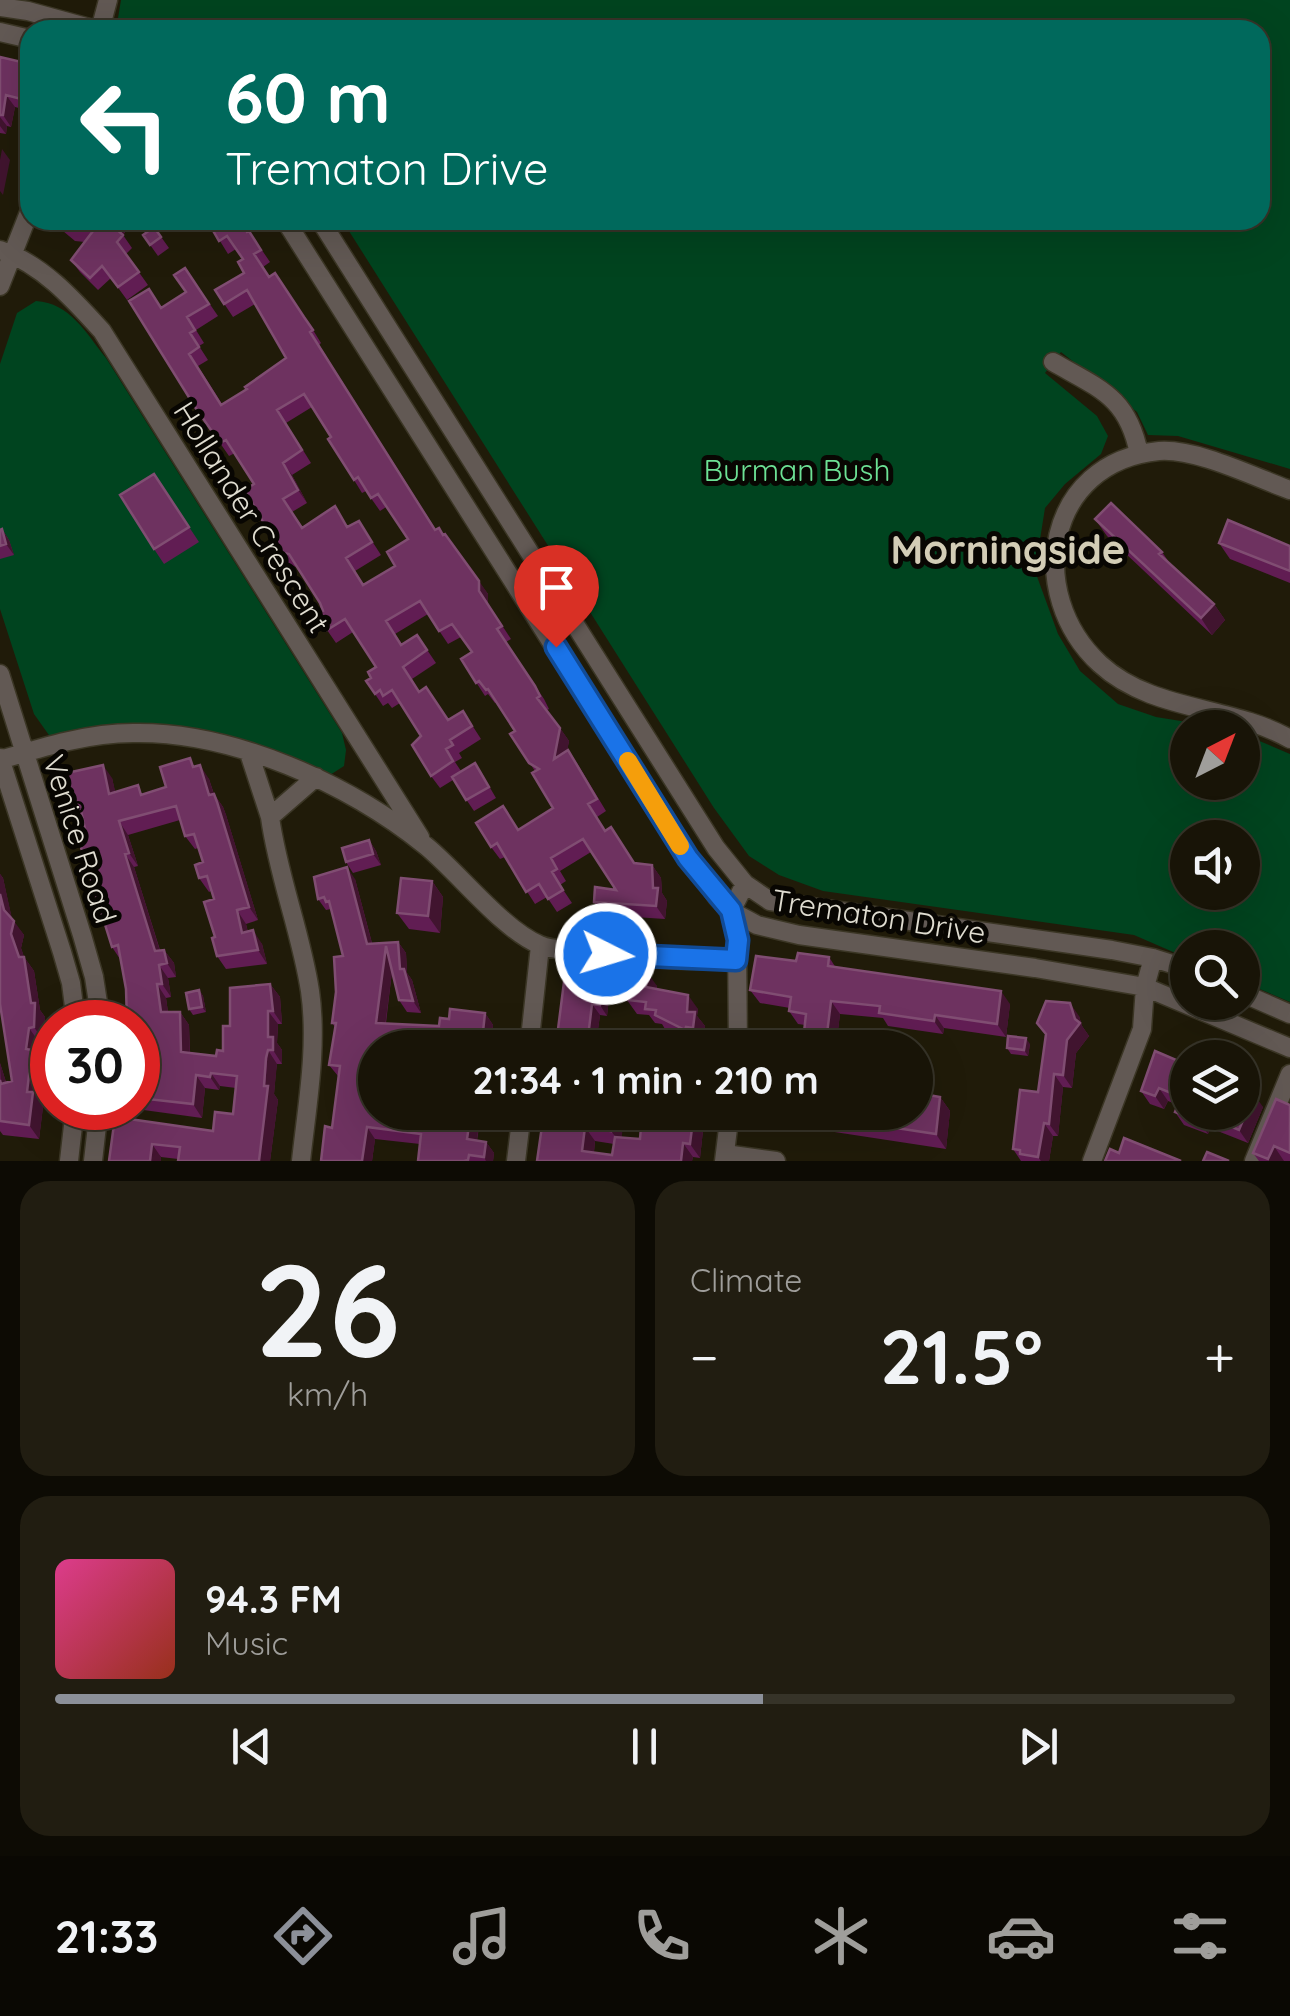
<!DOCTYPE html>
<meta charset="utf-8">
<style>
:root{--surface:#181407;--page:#211d11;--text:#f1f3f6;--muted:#9f9e9b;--line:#363328;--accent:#8c9099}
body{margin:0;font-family:Quicksand,sans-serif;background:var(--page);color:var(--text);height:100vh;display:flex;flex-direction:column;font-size:38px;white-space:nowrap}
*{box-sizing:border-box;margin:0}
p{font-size:32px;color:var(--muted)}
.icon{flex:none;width:55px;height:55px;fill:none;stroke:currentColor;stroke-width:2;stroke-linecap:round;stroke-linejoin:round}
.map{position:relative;height:1161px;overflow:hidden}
.drawer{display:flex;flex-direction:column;gap:20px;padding:20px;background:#0d0b04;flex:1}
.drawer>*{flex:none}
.hud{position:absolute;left:20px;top:20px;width:1250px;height:210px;border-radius:30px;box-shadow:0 10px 40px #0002,0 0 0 2px var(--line);background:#00695c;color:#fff;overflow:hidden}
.needle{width:65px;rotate:42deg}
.controls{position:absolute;left:1170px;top:710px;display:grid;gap:20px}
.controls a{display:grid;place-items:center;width:90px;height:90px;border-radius:50%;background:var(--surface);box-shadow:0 10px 40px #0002,0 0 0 2px var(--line);font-size:50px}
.speed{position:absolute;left:30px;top:1000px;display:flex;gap:20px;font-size:50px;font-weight:700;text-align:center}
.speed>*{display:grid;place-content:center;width:130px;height:130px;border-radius:50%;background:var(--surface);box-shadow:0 10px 40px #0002,0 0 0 2px var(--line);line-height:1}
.speed .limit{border:15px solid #d22;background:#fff;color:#111}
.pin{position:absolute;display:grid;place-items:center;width:85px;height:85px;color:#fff;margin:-102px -42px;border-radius:50% 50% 50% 0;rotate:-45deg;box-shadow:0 0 10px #0007}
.pin .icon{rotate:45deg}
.me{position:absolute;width:110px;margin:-55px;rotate:95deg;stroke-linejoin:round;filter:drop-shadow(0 0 8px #0008)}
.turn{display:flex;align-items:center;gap:35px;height:210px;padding:0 40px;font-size:45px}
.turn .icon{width:130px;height:130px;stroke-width:2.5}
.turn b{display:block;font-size:70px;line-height:85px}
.big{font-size:75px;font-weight:700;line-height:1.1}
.drawer .widget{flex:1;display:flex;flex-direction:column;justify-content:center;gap:15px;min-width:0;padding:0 35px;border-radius:30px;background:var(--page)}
.drawer .dial{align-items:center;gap:0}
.dial b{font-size:130px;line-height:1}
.song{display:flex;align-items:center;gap:30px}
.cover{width:120px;height:120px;border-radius:15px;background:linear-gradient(135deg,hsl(330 70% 55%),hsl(10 70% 35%))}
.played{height:10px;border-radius:5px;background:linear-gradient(90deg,var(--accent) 60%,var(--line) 60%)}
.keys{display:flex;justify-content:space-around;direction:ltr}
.heat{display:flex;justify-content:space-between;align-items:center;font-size:55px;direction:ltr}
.drawer .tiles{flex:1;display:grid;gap:20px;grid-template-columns:1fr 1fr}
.widget:last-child{grid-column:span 2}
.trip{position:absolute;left:358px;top:1030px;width:575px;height:100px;border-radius:50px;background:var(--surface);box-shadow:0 10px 40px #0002,0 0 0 2px var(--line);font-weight:700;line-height:100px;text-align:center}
.dock{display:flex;height:160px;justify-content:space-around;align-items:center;background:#0a0803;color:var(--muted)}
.dock .icon{width:70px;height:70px}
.dock .on{color:var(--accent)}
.dock b{font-size:45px;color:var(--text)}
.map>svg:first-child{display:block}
.green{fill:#00441f;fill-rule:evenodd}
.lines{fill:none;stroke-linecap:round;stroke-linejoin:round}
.minor-casing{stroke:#3b3625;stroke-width:21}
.minor{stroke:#625954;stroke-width:18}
.wall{fill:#611d53;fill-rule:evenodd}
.shaded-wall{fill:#41142f}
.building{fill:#6e3260;stroke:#804d72;stroke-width:2.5;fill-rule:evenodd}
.route-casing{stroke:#114b97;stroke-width:25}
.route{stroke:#1a73e8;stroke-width:18}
.slow{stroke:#f59e0b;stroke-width:18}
.labels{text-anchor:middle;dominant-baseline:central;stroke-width:10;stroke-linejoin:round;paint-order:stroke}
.park-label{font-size:30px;fill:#6de295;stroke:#080602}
.street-label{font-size:30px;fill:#e0ddd1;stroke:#080602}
.district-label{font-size:40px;font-weight:bold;fill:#d3cdb6;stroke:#080602}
</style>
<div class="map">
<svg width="1290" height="1161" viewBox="0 0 1290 1161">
<rect width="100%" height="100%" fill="#201b09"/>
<!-- green -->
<path class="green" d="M121,0H1290V469L1178,436L1148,435L1137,412L1061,352L1045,373L1097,416L1108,436L1101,454L1065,484L1045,508L1035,571L1058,634L1080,671L1118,704L1156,717L1218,727L1188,728V782H1242L1243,734L1290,754V1002L1243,982L1242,948H1188L1187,958L1134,935L823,891L779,875L749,856L714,808L342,220H1260V30H154L118,18ZM1188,838H1242V892H1188Z
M36,301C70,303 86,333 106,358L342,733L346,750L344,766L330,775L161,734L51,738L34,714L0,609V364L17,313Z"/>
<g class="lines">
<defs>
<path id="minor" d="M0,7L28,11L97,30
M100,30L108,0
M0,32L30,39
M285,220L665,822L717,897L731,911L757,925L799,935L1035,968L1145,987L1290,1048
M320,220L716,848L745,884L770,901L1112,950L1153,958L1188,969
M0,250C42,264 73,299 102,331L420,837
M0,286L30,210
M1053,362C1100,389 1128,397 1139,454
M1290,490C1254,477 1196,448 1159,451C1045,462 1024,594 1100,664C1152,712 1231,705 1290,739
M0,674L82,935L94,977L101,1022
M249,753L270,817
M0,758L62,952L71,983L76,1022
M0,760C43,747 88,733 133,733C233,731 349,784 426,846C458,872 503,930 540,945C550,950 566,949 577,951C630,958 683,961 736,960
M1242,993L1290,1014
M529,1048L540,946
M738,1048L737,940L731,911L745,884
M725,1154L776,1161
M69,1161L75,1108
M93,1161L99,1108
M301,1161C307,1105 318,1047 310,991C301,932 278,876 270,817L316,777
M516,1161L522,1112
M724,1161L730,1112
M1092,1161L1142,1029L1145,987L1153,958
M1254,1161L1290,1074"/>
</defs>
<!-- minor casing -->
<use href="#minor" class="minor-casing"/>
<!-- minor -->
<use href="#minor" class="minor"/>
</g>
<!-- wall -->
<path class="wall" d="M0,57L30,64V111L15,107L11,127L7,126L6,134L0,133Z
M55,220H134L123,235L132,248L126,254L148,285L127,300L111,278L98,290L80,272L71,260L85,242L75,241L63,231Z
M207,220H241L248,232L249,231L270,262L263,267L269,277L284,286L313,330L321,343L319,345L436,530L443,535L488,594V604L511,639L506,642L544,699L549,709L547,710L569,741L567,751L568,750L577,763L606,811L597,817L605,831L635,863L652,865L661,878L662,893L667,901L665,919L603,915L594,902L616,890L591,852L560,871L566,881L560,885L572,903L557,912L547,897L535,904L505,857L500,859L491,847L553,808L535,771L510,734L515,731L496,702L495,703L488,694L485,696L461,659L472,652L461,637L448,644L428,614L395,634L402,644L417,635L436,663L412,679L419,691L448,720L463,711L481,739L459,753L462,758L455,762L461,771L482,774L496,798L474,811L453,780L440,788L431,776L421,736L400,703L392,708L388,703L383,706L375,694L371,678L376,667L353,632L336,643L327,630L320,603L297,567L289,565L280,552L254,484L235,453L229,456L195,407L162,308L186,292L185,268L218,316L196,330L204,343L199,346L208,360L198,366L222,404L247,389L286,358L255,304L233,317L215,290L244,273L243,259L236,249L228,254ZM312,407L331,437L354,480L362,493L366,491L380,511L386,507L408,539L395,566L364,585L355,571L381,555L359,521L348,526L303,528L292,512L307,503L292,475L311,463L286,423Z
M154,227L169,248L158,256L143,235Z
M154,474L199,542L164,564L154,549Z
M1095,519L1162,552L1171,565L1214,604L1225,620L1212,635L1107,536Z
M2,529L9,540L14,555L0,559V530Z
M1219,543L1290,546V583L1230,559Z
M196,766L209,779L214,794L223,807L226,815L258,920L246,924L248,932L262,944L267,964L226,969L217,956L214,899L211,891L209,892L199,878L203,862L198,848L195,849L185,836L180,820L128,835L138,866L134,867L160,950H164L174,963L176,977L168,978L171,997L166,998L168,1012H180L189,1025L190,1053L216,1056L223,1051L230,1026L270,984L280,997L282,1024H278L277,1043L282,1050V1064H277L276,1071L274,1094L278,1100L270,1161H178V1159L161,1157L115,1117L213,1131L233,1114L236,1088L220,1086L219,1090L205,1088L202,1118L129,1108H138V1022L126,989L120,959L112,947L84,824L68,805L70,790L112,778L115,792L144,794L166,787Z
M369,840L376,851L381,865L353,873L346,862Z
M0,874L3,878L12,920L24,935L21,948L24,957L34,971L40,1010L45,1017L44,1042H39L37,1058L42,1064L38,1099L43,1107L39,1139L3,1135L0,1131V1063L6,1082L12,1081L0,1004Z
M355,879L372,943L398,942L406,953L407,973L412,980L421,1013L407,1012L399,1000L392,971L386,1023L439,1026L449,1019L485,1013L493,1025L491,1048H375V1112H481L477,1141L486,1142L494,1153L493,1161H418L420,1144L375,1139L372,1161H321L332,1128L338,1076L329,1065L335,1027L332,1023L343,956L331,909L326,910L318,899Z
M432,881L443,897L440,933L409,929L397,913Z
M829,957L836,968L1010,1004L1006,1037L944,1028L943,1034L888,1026L883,1018L840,1014L836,1047L813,1045L804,1032L805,1025L798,1024L789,1011L790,1008L760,1003L750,990L796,961Z
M630,965L634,970L657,986V989L698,1009L697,1016L705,1026L703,1042L696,1041L695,1044L665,1029L662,1024L655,1023L649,1015L637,1014L627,1000V995L617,994L607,980Z
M564,982L609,998L607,1016L600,1015L597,1037L600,1041L561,1043L557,1037Z
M199,990L203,996L206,1012L193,1015L189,1009Z
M1079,1016L1082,1026L1089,1036L1076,1053L1072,1088L1063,1087L1058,1136H1053L1049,1161H1021L1013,1149L1038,1092L1046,1035L1037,1023Z
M1030,1044L1028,1056L1011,1054L1007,1048Z
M1155,1051L1263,1107L1248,1143L1210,1128L1208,1134L1184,1125L1175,1112L1178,1105L1168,1101L1164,1109L1150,1104L1141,1091Z
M927,1095L940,1097L950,1111L946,1149L828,1131L817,1116Z
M1290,1105V1161H1259L1253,1153Z
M544,1112L623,1125L621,1138L640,1139L641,1126L623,1124L615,1112H705L700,1158L693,1157L692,1161H537ZM595,1141L614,1144L612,1155L594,1152Z
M784,1112L771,1126L759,1124L751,1113Z"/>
<!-- shaded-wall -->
<path class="shaded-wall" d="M30,86V107L25,100Z
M6,95L15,107L11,127L3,115Z
M0,117L7,126L6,134L0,126Z
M2,149L10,160L3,195L0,191V160Z
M116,220H134L121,237L112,225Z
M283,463L292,475L307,503L298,490Z
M2,529L9,540L14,555L6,544Z
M479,581L488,594V604L511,639L479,591Z
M1214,604L1225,620L1212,635L1201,618Z
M560,728L569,741L563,772L554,759Z
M103,765L112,778L119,807L109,794Z
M200,765L209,779L218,808L209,795Z
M214,794L223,807L226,815L258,920L249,907Z
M119,821L128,835L138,866L129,853Z
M369,840L376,851L381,865L373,854Z
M125,854L134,867L164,964L155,951Z
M652,865L661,878L662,893L667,901L665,919L656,906Z
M347,867L355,879L375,955L367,944Z
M0,874L3,878L13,923L14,921L24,935L21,948L24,957L34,971L40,1010L45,1017L44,1042L34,1027L31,1003L0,894Z
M432,881L443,897L440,933L428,916Z
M237,910L246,924L251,946L242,933Z
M253,930L262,944L267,964L258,950Z
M398,942L406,953L407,973L412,980L421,1013L413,1001L400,969Z
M386,946L394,957L384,1034L376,1023Z
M164,950L174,963L176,977L167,963Z
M159,965L168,978L171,997L162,984Z
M647,972L657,986L655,1001L646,987Z
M157,984L166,998L170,1026L161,1012Z
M270,984L280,997L282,1024L273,1011Z
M602,987L609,998L607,1016L600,1005Z
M199,990L203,996L206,1012L202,1007Z
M1001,991L1010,1004L1006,1037L997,1024Z
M688,995L698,1009L697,1016L705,1026L703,1042L693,1028L687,1012Z
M831,1001L840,1014L836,1047L827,1034Z
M1070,1003L1079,1016L1082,1026L1089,1036L1076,1053L1072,1088L1063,1075L1067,1040L1075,1019Z
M592,1004L600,1015L597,1037L600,1041L599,1048H590L589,1029Z
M268,1011L278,1024L277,1043L282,1050V1064L273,1050L268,1037Z
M180,1012L189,1025L190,1065L181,1052Z
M485,1013L493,1025L491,1048H487L482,1041Z
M935,1015L944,1028L943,1034L934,1021Z
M686,1027L696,1041L695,1044L685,1030Z
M29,1028L39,1042L37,1058L42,1064L38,1099L43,1107L39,1139L29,1125L26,1049Z
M440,1036L448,1048H439Z
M1026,1038L1030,1044L1028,1056L1024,1050Z
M268,1050L277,1064L274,1094L278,1100L270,1161H259Z
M0,1063L11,1098L1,1084Z
M211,1073L220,1086L219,1090L210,1077Z
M1054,1074L1063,1087L1058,1136L1049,1124Z
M196,1075L205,1088L202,1118L193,1104Z
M1159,1088L1168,1101L1164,1109L1155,1096Z
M1254,1094L1263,1107L1248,1143L1239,1130Z
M940,1097L950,1111L946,1149L936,1134Z
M471,1112H481L475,1151L467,1139Z
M613,1112L623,1125L621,1144L611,1131Z
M694,1112H705L700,1158L690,1144Z
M767,1112H784L771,1126L764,1116Z
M1201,1115L1210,1128L1208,1134L1199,1121Z
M1044,1123L1053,1136L1049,1161H1041L1038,1157Z
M367,1127L375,1139L372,1161H362Z
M585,1127L595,1141L593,1161L582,1151Z
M486,1142L494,1153L493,1161H486L484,1157Z
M683,1143L693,1157L692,1161H681Z
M152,1144L161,1157V1161H150Z
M1274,1146L1284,1161H1269L1268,1159Z"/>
<!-- building -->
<path class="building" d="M0,57L30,64V86L25,100L6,95L3,115H0Z
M56,220H116L112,225L123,235L117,242L139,272L118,287L102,266L90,278L71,260L93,231L66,228Z
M207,220H239L247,232L249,231L261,250L254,254L269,277L275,273L304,317L313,330L310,332L435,530L439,528L443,535L445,534L479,581V591L502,626L497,629L535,686L540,696L537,698L560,728L554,759L568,750L597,799L588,804L605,831L611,827L634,863L652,865L653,888H658L656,906L594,902L595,887L616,890L583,839L551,858L557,869L552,872L563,890L548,899L539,884L526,892L497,843L491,847L476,823L503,806L518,830L553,808L532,773L539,769L529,763L510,734L515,731L488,689L486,690L479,681L476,683L461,659L472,652L452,624L439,631L420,601L386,621L401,645L417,635L427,650L403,667L419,692L426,687L448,720L463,711L472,726L450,740L453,745L446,749L453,761L431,776L412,745L421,736L392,690L383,696L380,690L375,694L366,681L371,678L368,672L376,667L345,619L327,630L317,614L323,611L320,603L289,554L280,552L245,490L254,484L226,440L220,443L195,407L129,301L149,289L161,308L186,292L174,275L185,268L209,304L187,317L195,330L190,333L199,347L189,354L221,405L247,389L245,387L286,358L247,290L224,304L215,290L244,273L238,262L243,259L227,236L219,241ZM304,394L331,437L328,439L354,480L358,477L371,498L378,494L408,539L387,552L395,566L363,585L346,558L372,542L359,521L347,527L335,506L302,528L283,499L298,490L283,463L302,450L277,410Z
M154,227L161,237L150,245L143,235Z
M154,474L189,527L154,549L120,495Z
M1111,503L1162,552L1159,554L1214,604L1201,618L1095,519Z
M1228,520L1290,546V571L1219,543Z
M2,529L6,544L0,546V530Z
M190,758L193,767L200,765L209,795L214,794L217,802L249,907L237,910L242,933L253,930L258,950L217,956L212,938L215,937L204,902L214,899L207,876L199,878L195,865L203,862L194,834L185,836L176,806L119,821L129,853L125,854L155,951L164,950L167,963L159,965L162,984H157L161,1012H180L181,1052L216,1056L217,1050L223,1051V1026H230V988L270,984L273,1011H268V1037H273V1050H268L266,1058L264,1086H268L259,1161H178L180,1147L152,1144L150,1161H109L115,1117L213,1131L215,1112L233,1114L237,1076L211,1073L210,1077L196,1075L193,1104L138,1098V1022H127L126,989L118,945L112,947L79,841L87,838L81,811L75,812L73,804L68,805L65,791L70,790L67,773L103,765L109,794L138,785L141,795L166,787L160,767Z
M475,763L489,787L466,800L452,777Z
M369,840L373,854L346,862L342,848Z
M347,867L367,944L398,942L400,969H404L413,1001L399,1000L386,946L376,1023L439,1026L440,1018L449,1019L450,1009L485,1013L482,1041L440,1036L439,1048H375L373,1084H375V1112H471L467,1139L486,1142L484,1157L469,1155L468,1160L464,1161H418L421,1134L367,1127L362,1161H321L325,1126L332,1128L340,1066L329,1065L336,1023H332L336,992L334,957L343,956L329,901L326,902L324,897L318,899L314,877Z
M401,878L432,881L428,916L397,913Z
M0,894L4,910L14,921L11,934L19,957H24L31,1003H35L34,1027L29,1028L26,1049L32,1050L27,1092H33L29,1125L0,1121V1080L1,1084L12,1081L0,1004Z
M798,953L829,957L828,966L1001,991L997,1024L935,1015L934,1021L879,1013L880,1006L831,1001L827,1034L804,1032L806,1014L789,1011L791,997L750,990L756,956L796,961Z
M609,963L630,965V970L647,972L646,987L688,995L687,1012H695L693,1028L686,1027L685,1030L655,1015L656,1010L645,1009L646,1002L627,1000L628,982L607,980Z
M564,982L602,987L600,1005L592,1004L589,1029L592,1030L590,1048H561L562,1038L557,1037Z
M199,990L202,1007L189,1009L186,993Z
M1046,1001L1070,1003L1075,1019L1080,1023L1067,1040L1063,1075L1054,1074L1049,1124L1044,1123L1038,1157L1020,1154V1150L1013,1149L1020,1090L1038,1092L1046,1034L1037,1023Z
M648,1034L685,1039L684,1048H646Z
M1008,1036L1026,1038L1024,1050L1007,1048Z
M1155,1051L1188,1065V1112H1242V1089L1254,1094L1239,1130L1201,1115L1199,1121L1175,1112L1181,1097L1159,1088L1155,1096L1141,1091Z
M915,1089L924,1090L923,1094L940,1097L936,1134L817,1116L818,1112H915Z
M1276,1099L1290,1105V1153L1274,1146L1268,1159L1253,1153Z
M544,1112H613L611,1131L585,1127L582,1151L612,1155L615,1137L640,1139L642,1114L633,1112H694L690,1144L683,1143L681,1161H537Z
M753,1112H767L764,1116L752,1114Z
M1124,1138L1181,1161H1105L1110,1149L1119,1153Z
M1207,1152L1229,1161H1203Z"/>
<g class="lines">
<defs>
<path id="route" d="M556,647L688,858L731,910L738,940L736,960L606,954"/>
</defs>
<!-- route casing -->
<use href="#route" class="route-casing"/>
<!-- route -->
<use href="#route" class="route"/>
<!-- slow -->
<path class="slow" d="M628,761L680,846"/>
</g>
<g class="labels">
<!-- park labels -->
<g class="park-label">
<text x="797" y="470">Burman Bush</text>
</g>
<!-- street labels -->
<g class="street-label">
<text transform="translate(252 517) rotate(58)">Hollander Crescent</text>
<text transform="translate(80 839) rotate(72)">Venice Road</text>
<text transform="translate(879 916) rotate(9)">Trematon Drive</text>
</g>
<!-- district labels -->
<g class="district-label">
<text x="1008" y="549">Morningside</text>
</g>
</g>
</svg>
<div class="controls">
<a><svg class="needle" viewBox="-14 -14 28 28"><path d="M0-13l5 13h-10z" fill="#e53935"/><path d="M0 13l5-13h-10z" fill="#9f9e9b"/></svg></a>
<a><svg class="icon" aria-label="sound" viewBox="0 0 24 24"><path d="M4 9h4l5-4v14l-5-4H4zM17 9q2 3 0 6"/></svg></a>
<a><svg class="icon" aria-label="search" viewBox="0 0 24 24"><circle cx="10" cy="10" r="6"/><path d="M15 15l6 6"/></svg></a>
<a><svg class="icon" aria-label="layers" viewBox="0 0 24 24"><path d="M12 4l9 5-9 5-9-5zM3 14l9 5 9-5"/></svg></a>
</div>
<div class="speed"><div class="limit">30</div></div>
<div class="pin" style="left:556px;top:647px;background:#d93025"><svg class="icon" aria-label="arrive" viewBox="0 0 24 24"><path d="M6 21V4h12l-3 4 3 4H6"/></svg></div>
<svg class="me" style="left:606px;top:954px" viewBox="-20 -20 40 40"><circle r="17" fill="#1a73e8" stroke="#fff" stroke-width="3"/><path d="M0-11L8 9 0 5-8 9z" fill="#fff"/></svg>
<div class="trip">21:34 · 1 min · 210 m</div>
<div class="hud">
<div class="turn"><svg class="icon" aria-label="left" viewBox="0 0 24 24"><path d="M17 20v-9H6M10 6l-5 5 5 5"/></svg><div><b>60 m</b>Trematon Drive</div></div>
</div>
</div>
<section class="drawer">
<div class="tiles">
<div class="widget dial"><b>26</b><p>km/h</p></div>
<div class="widget"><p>Climate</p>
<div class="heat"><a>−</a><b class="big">21.5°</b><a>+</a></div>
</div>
<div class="widget">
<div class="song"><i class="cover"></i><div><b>94.3 FM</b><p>Music</p></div></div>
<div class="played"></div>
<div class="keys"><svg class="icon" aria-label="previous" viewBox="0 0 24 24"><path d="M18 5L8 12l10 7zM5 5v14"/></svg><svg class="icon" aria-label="pause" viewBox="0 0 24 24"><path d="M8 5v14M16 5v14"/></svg><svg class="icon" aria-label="next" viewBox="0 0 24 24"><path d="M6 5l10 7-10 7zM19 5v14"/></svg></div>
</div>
</div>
</section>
<nav class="dock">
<b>21:33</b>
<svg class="icon on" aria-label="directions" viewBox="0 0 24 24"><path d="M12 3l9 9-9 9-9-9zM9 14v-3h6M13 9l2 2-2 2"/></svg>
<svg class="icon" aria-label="music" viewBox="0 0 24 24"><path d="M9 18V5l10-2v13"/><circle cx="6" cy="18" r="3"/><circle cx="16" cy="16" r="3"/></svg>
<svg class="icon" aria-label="phone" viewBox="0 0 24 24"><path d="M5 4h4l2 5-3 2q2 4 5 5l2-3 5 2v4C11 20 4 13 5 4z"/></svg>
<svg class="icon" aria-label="climate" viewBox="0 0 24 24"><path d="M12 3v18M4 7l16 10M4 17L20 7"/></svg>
<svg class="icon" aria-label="car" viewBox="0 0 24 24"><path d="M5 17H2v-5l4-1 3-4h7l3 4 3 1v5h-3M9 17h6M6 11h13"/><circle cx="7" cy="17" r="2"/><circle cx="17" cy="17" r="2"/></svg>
<svg class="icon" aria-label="filters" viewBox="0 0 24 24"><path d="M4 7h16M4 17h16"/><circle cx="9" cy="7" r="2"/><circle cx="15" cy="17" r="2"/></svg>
</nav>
